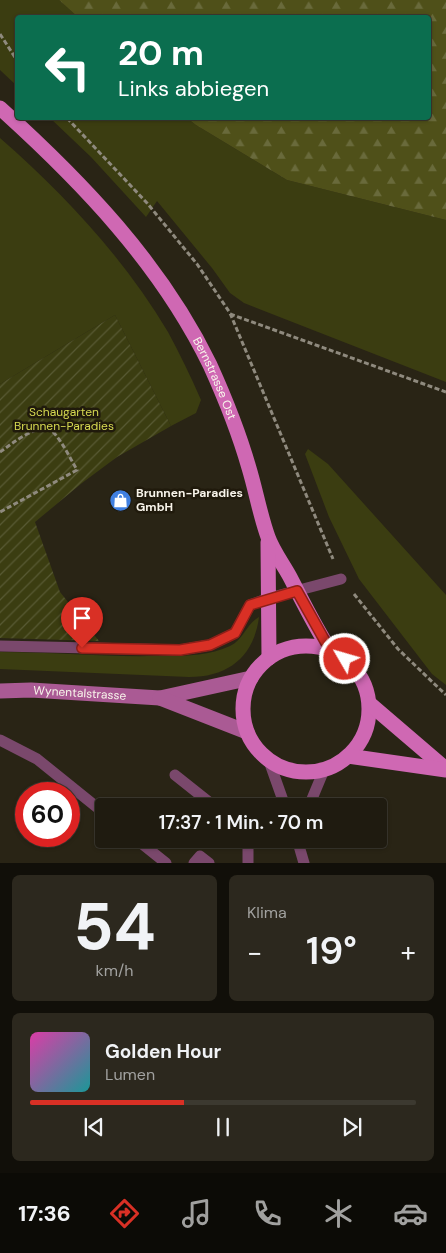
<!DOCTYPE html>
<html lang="de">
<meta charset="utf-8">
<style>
:root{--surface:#1f1b10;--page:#2c281e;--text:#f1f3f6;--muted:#a1a19f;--line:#3c3930;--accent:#d93025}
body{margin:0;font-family:"DM Sans",sans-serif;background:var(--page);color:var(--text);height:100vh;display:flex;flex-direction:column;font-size:19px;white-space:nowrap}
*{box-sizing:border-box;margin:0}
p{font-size:16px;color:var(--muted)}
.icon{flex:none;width:28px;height:28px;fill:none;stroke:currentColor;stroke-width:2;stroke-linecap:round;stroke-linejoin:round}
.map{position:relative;height:863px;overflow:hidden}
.drawer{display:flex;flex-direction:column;gap:12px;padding:12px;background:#110f09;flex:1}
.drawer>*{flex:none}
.banner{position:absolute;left:15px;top:15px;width:416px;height:105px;border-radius:5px;box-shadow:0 1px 4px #0004,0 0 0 1px var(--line);background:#0b6e4f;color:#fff;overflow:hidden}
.speed{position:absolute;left:15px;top:782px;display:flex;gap:10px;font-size:25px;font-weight:700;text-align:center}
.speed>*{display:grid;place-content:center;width:65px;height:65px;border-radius:50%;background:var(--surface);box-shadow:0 1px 4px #0004,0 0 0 1px var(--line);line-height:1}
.speed .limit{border:8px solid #d22;background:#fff;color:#111}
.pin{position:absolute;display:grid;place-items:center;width:42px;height:42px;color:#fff;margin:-51px -21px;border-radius:50% 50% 50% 0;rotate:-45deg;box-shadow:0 0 5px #0007}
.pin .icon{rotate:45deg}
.me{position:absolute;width:55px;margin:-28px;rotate:308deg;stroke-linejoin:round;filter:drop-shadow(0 0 4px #0008)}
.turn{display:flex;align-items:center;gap:18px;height:105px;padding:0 20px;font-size:22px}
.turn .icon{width:65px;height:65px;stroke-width:2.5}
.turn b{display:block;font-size:35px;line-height:42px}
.big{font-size:38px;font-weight:600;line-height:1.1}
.drawer .tile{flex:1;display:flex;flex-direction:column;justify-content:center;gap:8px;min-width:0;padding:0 18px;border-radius:8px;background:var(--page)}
.drawer .dial{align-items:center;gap:0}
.dial b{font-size:65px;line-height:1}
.song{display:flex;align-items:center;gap:15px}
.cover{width:60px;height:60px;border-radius:8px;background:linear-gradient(135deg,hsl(320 70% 55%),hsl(180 70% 35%))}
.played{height:5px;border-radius:2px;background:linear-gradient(90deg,var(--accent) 40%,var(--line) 40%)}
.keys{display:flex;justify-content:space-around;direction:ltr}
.heat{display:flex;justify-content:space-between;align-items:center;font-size:28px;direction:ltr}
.drawer .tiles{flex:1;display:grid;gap:12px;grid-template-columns:1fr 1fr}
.tile:last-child{grid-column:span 2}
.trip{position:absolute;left:95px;top:798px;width:292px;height:50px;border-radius:5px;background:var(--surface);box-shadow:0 1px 4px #0004,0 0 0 1px var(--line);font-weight:600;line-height:50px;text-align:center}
.dock{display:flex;height:80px;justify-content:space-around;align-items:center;background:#0c0b06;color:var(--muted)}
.dock .icon{width:35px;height:35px}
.dock .current{color:var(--accent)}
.dock b{font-size:22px;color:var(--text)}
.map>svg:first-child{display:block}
.grass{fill:#3b3d11}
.forest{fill:url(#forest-firs)}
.garden{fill:url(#garden-furrows)}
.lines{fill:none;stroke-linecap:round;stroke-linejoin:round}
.path{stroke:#8f8a7e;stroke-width:3;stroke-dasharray:5 2.5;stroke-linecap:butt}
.lane{stroke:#7a486c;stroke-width:11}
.secondary{stroke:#aa5a94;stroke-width:15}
.primary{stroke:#cf68b3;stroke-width:15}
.route-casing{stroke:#8d1f18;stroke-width:12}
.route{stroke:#d93025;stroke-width:9}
.labels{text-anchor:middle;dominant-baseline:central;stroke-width:5;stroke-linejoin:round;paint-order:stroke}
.street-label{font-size:12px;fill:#f8f4ea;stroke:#201a0c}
.park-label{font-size:12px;fill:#d6d951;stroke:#201a0c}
.poi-label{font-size:12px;font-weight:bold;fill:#f8f4ea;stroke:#201a0c;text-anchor:start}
</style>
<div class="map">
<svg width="446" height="863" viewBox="0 0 446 863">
<defs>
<pattern id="forest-firs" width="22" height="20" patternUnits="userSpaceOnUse" patternTransform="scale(1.25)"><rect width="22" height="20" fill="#4f5019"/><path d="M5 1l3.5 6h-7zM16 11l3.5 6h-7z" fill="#696a3b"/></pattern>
<pattern id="garden-furrows" width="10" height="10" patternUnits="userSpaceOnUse" patternTransform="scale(1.25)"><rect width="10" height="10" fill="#3b3d11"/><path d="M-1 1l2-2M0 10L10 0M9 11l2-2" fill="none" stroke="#585a34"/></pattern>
</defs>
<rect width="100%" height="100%" fill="#292415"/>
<!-- grass -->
<path class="grass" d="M0,0H59L78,17L18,18L17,86L0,70Z
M50,118H187L196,125L287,180L446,220V382L244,303L230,293L212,268L157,201L146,217L91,157Z
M0,138C64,194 124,258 168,332C180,354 191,377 201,400L196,413L171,426L115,315L0,384Z
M308,449L328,464L446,595V685L432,674L359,579L329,517L305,454Z
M259,617C254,656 229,677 189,677L0,669V652C51,652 103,657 154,656C179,656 207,657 230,646C244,639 246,624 259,617Z"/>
<!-- forest -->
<path class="forest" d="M59,0H446V220L287,180L196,125L187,118H429V18H79Z"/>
<!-- garden -->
<path class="garden" d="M115,315L171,426L117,457L82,483L35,522L60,592L99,641L0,638V384Z"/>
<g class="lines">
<!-- path -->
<path class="path" d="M0,34L18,62
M67,118L147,203L197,264L230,313L333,559
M230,314L446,392
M0,452C12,444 41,419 54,433C63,443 70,458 77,470L0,512
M354,594L398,649L446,695"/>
<!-- lane -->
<path class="lane" d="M0,646L180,650L210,645L235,633L250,605L269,598L341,579
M0,740L37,759L104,813
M269,761L285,806
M175,775L214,806
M309,806L324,770
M136,839L166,863
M297,839L304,863
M194,863L200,856L209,863
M248,863V839"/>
<!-- secondary -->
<g class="secondary">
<path id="s1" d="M0,691L31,690L160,698L251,678"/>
<path d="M160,698L247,732"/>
</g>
<!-- primary -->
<g class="primary">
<path id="s2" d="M0,108C82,182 161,264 210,365C225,398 239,433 249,468C256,491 260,515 268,537C273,551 283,564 290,577C303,602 315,627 330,650"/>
<path d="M268,542L269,658"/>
<circle cx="306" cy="709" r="63"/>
<path d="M370,704L446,769"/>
<path d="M348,756L446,770"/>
</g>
</g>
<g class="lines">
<defs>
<path id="route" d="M82,648L180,650L210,645L235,633L250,605L297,591L330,650L345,659"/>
</defs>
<!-- route casing -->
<use href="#route" class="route-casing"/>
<!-- route -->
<use href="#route" class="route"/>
</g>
<!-- icons -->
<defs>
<symbol id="shop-disc" viewBox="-11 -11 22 22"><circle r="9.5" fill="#3f7fe0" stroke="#201a0c"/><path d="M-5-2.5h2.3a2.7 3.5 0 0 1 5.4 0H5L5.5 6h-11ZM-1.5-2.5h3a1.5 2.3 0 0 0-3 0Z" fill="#fff"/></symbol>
</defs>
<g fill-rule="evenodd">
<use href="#shop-disc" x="108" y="488" width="25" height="25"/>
</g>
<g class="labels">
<!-- street labels -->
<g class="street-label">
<text stroke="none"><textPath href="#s2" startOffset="348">Bernstrasse Ost</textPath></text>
<text stroke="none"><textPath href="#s1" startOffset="80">Wynentalstrasse</textPath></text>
</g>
<!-- park labels -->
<g class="park-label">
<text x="64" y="412">Schaugarten<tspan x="64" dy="14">Brunnen-Paradies</tspan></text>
</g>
<!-- poi labels -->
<g class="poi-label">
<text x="136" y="493">Brunnen-Paradies<tspan x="136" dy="14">GmbH</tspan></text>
</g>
</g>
</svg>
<div class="speed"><div class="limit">60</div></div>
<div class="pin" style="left:82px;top:648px;background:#d93025"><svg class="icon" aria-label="arrive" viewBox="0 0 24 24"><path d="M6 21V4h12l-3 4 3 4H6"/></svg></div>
<svg class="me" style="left:345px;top:659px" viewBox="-20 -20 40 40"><circle r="17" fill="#d93025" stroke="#fff" stroke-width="3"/><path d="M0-11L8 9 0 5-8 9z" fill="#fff"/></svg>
<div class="trip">17:37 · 1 Min. · 70 m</div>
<div class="banner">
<div class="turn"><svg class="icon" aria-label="left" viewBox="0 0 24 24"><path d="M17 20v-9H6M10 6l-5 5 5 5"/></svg><div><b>20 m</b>Links abbiegen</div></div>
</div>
</div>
<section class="drawer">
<div class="tiles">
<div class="tile dial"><b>54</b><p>km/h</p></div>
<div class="tile"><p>Klima</p>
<div class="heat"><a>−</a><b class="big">19°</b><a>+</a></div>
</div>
<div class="tile">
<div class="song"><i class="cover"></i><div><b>Golden Hour</b><p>Lumen</p></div></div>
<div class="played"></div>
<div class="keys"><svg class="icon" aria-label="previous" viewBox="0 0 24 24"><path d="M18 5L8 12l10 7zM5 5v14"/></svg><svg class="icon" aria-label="pause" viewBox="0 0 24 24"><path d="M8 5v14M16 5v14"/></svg><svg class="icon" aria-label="next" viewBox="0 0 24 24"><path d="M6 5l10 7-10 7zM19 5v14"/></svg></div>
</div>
</div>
</section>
<nav class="dock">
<b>17:36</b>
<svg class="icon current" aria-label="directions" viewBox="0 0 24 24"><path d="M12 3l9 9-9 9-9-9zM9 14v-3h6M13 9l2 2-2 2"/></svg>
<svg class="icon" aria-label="music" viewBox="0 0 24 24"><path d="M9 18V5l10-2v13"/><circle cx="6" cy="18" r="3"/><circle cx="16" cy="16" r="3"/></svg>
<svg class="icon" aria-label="phone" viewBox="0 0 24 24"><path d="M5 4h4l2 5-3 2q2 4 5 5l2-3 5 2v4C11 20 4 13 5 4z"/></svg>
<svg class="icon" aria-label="climate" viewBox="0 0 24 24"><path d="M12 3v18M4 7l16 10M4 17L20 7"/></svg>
<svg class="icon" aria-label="car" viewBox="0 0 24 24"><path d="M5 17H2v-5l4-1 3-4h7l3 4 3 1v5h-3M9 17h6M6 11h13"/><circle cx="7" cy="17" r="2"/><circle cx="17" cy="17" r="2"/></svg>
</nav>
